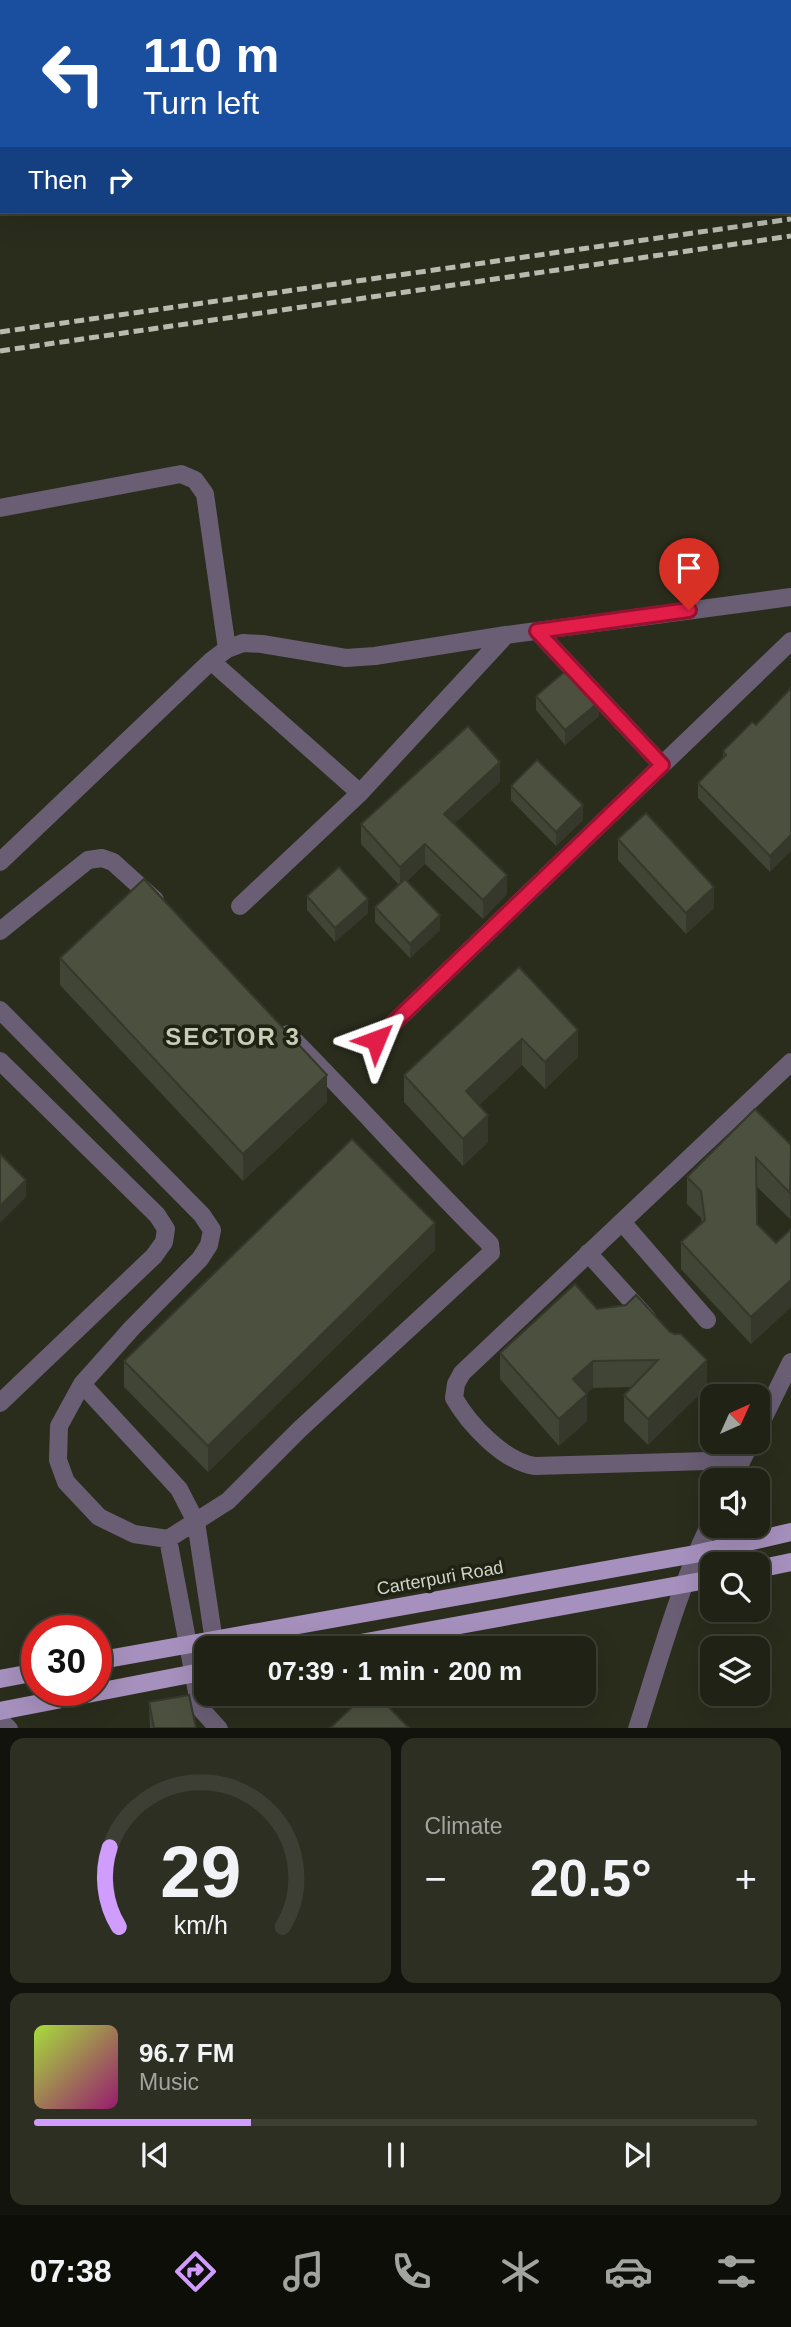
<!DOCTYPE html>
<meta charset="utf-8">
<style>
:root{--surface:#202215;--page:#2d2f22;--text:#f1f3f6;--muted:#a2a4a0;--line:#3d3f34;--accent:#d09dff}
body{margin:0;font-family:Helvetica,sans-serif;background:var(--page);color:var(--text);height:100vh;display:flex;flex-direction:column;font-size:26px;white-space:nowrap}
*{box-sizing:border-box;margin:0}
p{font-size:23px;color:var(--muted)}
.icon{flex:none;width:38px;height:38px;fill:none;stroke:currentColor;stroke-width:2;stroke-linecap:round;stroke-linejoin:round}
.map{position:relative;height:1728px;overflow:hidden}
.drawer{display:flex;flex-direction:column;gap:10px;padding:10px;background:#12130c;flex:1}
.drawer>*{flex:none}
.top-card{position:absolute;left:0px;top:0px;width:791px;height:214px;box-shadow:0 7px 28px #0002,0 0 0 2px var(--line);background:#1a4fa0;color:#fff;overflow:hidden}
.needle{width:46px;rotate:45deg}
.fabs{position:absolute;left:700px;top:1384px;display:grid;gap:14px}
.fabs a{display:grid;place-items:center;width:70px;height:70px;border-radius:14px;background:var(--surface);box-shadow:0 7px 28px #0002,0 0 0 2px var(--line);font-size:35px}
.speed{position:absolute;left:21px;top:1615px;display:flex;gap:14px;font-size:35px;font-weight:700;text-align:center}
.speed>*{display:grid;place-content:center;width:91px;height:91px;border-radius:50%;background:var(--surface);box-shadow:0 7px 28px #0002,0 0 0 2px var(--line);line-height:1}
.speed .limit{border:10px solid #d22;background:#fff;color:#111}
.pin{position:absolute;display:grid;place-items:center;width:60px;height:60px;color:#fff;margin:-72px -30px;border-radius:50% 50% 50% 0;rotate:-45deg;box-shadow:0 0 7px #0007}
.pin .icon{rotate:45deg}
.me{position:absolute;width:77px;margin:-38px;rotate:46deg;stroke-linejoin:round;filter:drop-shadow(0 0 5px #0008)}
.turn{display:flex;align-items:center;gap:24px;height:147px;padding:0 28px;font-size:32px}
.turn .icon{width:91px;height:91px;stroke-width:2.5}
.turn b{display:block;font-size:49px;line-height:60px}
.then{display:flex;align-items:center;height:66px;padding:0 28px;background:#0003;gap:14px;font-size:26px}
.big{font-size:52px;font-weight:700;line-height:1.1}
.drawer .tile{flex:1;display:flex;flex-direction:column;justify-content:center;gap:10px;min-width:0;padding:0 24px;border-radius:14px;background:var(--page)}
.drawer .dial{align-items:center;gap:0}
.dial svg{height:182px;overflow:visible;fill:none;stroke:var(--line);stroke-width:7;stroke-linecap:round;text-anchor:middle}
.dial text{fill:var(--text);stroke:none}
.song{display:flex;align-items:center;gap:21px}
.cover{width:84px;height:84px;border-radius:10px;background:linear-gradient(135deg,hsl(80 70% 55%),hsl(320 70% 35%))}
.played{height:7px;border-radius:4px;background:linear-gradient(90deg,var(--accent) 30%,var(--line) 30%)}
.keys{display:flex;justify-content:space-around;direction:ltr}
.heat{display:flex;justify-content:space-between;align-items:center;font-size:38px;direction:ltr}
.drawer .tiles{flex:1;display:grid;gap:10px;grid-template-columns:1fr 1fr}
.tile:last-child{grid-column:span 2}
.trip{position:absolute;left:194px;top:1636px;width:402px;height:70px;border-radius:14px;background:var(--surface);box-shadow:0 7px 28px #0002,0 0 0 2px var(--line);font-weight:700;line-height:70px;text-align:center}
.tab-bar{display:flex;height:112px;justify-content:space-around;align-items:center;background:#0d0e08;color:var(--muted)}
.tab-bar .icon{width:49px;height:49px}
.tab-bar .active{color:var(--accent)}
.tab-bar b{font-size:32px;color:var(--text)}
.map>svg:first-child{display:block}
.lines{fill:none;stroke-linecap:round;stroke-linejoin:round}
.minor{stroke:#695e74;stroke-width:18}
.major{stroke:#a690bd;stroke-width:18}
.rail{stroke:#b9bbb0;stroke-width:5;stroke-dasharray:10 5;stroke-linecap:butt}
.wall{fill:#414535}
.shaded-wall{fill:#35382b}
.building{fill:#4c503e;stroke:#35382b;stroke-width:2}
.route-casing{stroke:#92132f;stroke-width:18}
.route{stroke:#e11d48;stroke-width:12}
.labels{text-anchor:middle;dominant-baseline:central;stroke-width:7;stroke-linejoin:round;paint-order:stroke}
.street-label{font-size:18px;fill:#d2d4ca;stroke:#202313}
.district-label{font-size:24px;font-weight:bold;letter-spacing:2px;fill:#c8cdb8;stroke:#202313}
</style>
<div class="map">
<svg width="791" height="1729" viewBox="0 0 791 1729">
<rect width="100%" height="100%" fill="#2a2d1c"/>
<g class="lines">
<!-- minor -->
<path class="minor" d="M288,0L289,2
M392,0L393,2
M789,128H791
M0,508L181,474L195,480L205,494L227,649L243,643L262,644L346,658L375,656L506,635L791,597
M537,631L662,765
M211,661L360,793
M0,862L211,661L227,649
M240,906L360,793L506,635
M0,931L88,860L102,858L113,862L155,900
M0,1010L202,1215L212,1230L209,1245L200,1259L132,1328L82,1384L59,1426L58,1460L66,1482L99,1517L134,1534L168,1539L228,1501L300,1429L491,1253L490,1244C421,1176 357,1103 288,1034
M376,1040L791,641
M0,1061L157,1215L166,1229L164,1242L154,1256L0,1403
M622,1222L707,1320
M588,1253L647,1318
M82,1384L179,1489L196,1522L215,1648
M758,1429L791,1362
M742,1460L535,1466C504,1462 469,1424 454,1398L456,1384L462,1373L791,1062
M732,1480L751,1442
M168,1539L200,1708L219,1729
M0,1720L9,1729
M637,1729C660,1658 679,1586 712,1520"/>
<!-- major -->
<path class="major" d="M758,1569L791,1562
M333,1648L712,1579
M96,1661L695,1554L791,1532
M0,1679L37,1672
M0,1711L206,1671"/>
<!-- rail -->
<path class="rail" d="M0,332L791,219
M0,351L791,236"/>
</g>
<!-- wall -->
<path class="wall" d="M791,688L770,872L698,798V783L723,758V751L756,725Z
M536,696L599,716L565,745L536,710Z
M500,782L454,824L507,894L483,919L425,864L407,881L440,930L410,958L375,922V907L399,885L361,844V824Z
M511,786L583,820L556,846L511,800Z
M618,839L714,908L686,934L618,860Z
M307,896L368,913L335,942L307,910Z
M60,958L327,1102L243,1181L60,985Z
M519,967L578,1057L545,1089L522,1065L479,1105L488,1142L463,1166L404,1102V1075Z
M791,1145L790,1219L756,1186L757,1224L776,1243L791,1229V1307L751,1344L681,1269V1242L702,1223L701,1218L687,1204V1177Z
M435,1250L208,1472L124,1387V1361Z
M597,1309L707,1387L648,1445L624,1421V1395L631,1387L593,1388L586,1394L587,1421L559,1446L500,1379V1353Z
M149,1702L196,1728H150Z"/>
<!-- shaded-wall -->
<path class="shaded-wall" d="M599,702V716L565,745V730Z
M500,762V782L444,833V814Z
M583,805V820L556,846V832Z
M791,835V851L770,872V856Z
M425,844V864L400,887V867Z
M507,875V894L483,919V900Z
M714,887V908L686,934V913Z
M368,899V913L335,942V928Z
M440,915V930L410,958V944Z
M578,1030V1057L545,1089V1062Z
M522,1039V1065L466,1118V1091Z
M327,1075V1102L243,1181V1154Z
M488,1115V1142L463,1166V1139Z
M26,1180V1197L0,1223V1206Z
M791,1192V1219H790V1193Z
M435,1223V1250L208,1472V1446Z
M791,1280V1307L751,1344V1317Z
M707,1360V1387L648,1445V1419Z
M593,1361V1388L573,1405V1379Z
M587,1394V1421L559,1446V1419Z"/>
<!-- building -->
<path class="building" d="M296,0H377L378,2H291Z
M569,668L599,702L565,730L536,696Z
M791,688V835L770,856L698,783L726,755L723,751L752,722L756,725Z
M468,726L500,762L444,814L507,875L483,900L425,844L400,867L361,824Z
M537,760L583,805L556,832L511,786Z
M646,813L714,887L686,913L618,839Z
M339,867L368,899L335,928L307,896Z
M144,879L327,1075L243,1154L60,958Z
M405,879L440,915L410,944L375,907Z
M519,967L578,1030L545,1062L522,1039L466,1091L488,1115L463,1139L404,1075Z
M755,1109L791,1145L790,1193L756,1158L757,1224L776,1243L791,1229V1280L751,1317L681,1242L705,1220L701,1191L687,1177Z
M352,1139L435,1223L208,1446L124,1361Z
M0,1154L26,1180L0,1206Z
M575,1284L597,1309L626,1305L636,1295L669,1331L674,1334H681L707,1360L648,1419L624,1395L658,1360L593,1361L573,1379L587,1394L559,1419L500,1353Z
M366,1694H376L409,1728H330Z
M189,1695L196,1728H154L149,1702Z"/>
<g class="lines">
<defs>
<path id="route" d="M376,1040L662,765L537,631L689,610"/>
</defs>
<!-- route casing -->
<use href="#route" class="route-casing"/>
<!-- route -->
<use href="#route" class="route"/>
</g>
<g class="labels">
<!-- street labels -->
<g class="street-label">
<text transform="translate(440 1578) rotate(-10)">Carterpuri Road</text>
</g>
<!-- district labels -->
<g class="district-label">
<text x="233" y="1036">SECTOR 3</text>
</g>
</g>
</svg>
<div class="fabs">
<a><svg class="needle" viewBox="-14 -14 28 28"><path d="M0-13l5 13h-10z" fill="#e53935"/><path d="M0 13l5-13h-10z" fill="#a2a4a0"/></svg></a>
<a><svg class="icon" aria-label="sound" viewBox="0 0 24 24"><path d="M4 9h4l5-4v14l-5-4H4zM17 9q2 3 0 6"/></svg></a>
<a><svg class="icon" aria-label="search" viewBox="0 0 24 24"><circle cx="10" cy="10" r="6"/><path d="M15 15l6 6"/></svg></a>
<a><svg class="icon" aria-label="layers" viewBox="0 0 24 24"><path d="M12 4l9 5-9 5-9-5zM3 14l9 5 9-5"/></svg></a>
</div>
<div class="speed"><div class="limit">30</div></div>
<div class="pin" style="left:689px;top:610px;background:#d93025"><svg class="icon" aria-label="arrive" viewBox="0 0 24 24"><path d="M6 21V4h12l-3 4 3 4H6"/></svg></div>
<svg class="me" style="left:376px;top:1040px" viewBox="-20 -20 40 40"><path d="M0-17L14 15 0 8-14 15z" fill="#e11d48" stroke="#fff" stroke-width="4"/></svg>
<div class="trip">07:39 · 1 min · 200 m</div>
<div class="top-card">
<div class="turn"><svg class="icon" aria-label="left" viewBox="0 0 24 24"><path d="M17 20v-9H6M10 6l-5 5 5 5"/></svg><div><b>110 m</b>Turn left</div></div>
<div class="then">Then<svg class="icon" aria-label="right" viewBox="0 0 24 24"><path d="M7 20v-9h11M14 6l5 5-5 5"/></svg></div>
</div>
</div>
<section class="drawer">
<div class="tiles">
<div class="tile dial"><svg viewBox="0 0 100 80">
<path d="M14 69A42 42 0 1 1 86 69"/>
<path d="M14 69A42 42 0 0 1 10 34" stroke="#d09dff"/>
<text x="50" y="56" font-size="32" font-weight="700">29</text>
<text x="50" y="72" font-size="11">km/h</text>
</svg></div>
<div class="tile"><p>Climate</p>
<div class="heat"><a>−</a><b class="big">20.5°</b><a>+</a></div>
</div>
<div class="tile">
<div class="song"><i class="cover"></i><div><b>96.7 FM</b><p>Music</p></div></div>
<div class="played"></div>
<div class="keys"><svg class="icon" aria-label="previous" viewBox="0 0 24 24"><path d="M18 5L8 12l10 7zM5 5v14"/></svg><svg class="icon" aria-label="pause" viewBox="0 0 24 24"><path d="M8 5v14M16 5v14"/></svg><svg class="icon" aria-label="next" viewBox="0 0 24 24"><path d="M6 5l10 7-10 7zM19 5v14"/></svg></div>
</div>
</div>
</section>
<nav class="tab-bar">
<b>07:38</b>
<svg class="icon active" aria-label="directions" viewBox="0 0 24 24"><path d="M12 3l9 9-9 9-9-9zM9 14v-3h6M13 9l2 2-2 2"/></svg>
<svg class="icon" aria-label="music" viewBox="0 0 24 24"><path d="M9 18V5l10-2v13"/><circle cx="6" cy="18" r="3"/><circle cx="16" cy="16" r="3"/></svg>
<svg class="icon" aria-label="phone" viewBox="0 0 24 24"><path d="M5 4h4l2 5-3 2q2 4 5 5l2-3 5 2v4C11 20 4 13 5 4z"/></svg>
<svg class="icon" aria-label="climate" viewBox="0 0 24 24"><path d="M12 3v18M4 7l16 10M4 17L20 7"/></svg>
<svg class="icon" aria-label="car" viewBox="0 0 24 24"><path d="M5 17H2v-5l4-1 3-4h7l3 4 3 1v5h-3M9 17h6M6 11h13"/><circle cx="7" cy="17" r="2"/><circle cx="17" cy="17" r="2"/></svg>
<svg class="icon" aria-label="filters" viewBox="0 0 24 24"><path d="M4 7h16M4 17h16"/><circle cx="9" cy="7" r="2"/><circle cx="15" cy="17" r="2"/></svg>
</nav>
